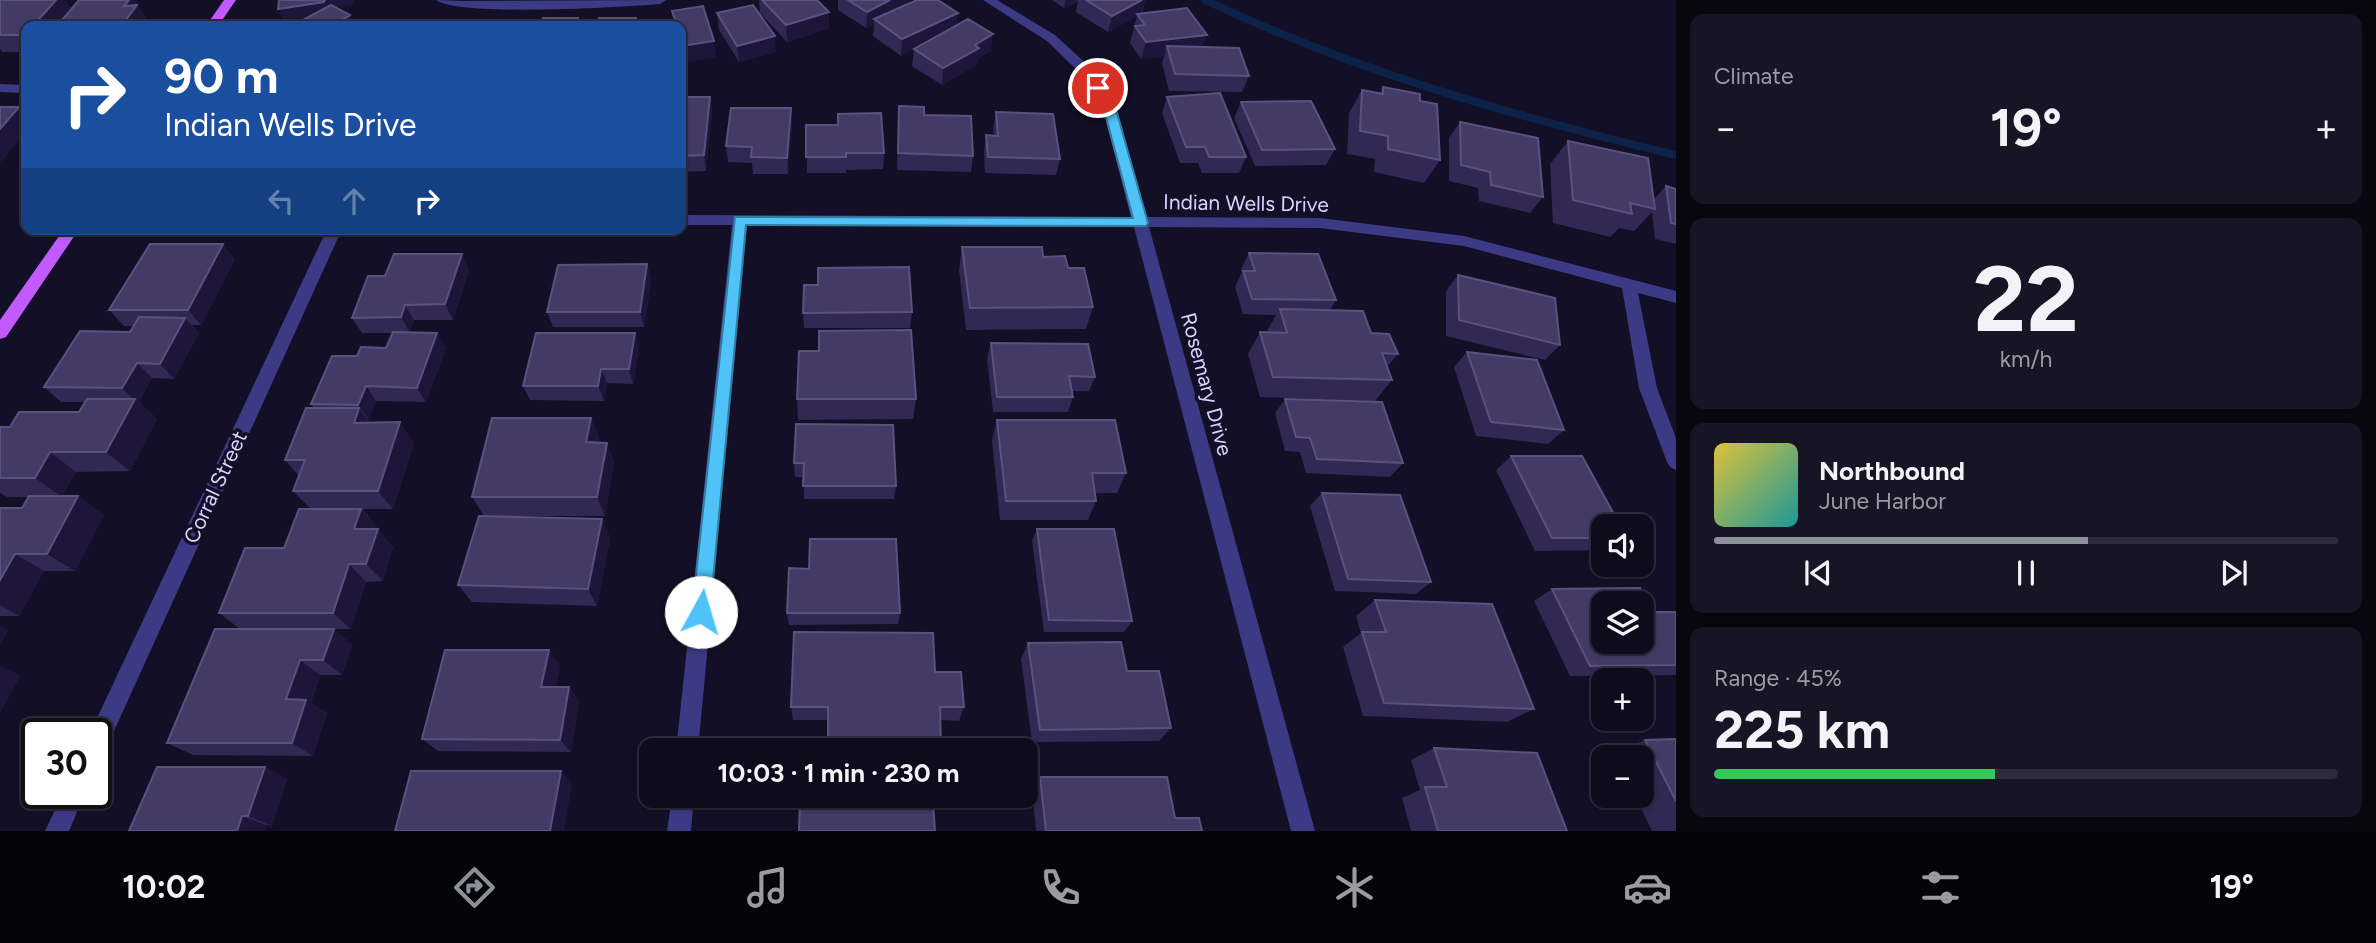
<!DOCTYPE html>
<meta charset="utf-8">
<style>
:root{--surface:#0e0b1c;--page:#171425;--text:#f1f3f6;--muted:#9b9ba3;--line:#2e2b3b;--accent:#8c9099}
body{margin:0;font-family:Figtree,sans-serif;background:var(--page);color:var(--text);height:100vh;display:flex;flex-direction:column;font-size:26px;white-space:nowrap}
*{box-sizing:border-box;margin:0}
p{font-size:23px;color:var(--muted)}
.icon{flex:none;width:38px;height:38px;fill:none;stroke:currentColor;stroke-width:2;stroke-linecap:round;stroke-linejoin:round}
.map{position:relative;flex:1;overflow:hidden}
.side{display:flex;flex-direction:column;gap:14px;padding:14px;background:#08060f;width:700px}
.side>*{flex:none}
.top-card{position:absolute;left:21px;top:21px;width:665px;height:214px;border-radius:14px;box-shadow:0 2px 5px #0004,0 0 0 2px var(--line);background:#1a4fa0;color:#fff;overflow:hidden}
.controls{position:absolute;left:1591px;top:514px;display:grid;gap:14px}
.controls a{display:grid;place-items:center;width:63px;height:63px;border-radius:14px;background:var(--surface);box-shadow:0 2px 5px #0004,0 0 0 2px var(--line);font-size:35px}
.speed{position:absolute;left:21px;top:718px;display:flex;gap:14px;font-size:35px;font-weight:700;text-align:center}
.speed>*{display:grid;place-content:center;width:91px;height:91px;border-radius:50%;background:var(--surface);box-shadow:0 2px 5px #0004,0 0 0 2px var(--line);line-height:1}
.speed .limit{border:4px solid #111;border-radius:10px;background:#fff;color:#111}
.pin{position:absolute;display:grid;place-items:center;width:60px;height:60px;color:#fff;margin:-30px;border:4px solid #fff;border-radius:50%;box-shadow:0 2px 7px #0007}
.me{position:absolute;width:77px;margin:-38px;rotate:6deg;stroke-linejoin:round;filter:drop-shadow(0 0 5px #0008)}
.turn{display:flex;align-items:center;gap:24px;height:147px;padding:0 28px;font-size:32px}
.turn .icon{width:91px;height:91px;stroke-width:2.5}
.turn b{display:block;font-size:49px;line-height:60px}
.lanes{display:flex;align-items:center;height:66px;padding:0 28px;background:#0003;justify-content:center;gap:35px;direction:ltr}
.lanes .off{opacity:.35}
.big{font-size:52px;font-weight:700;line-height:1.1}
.side .tile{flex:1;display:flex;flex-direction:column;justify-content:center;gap:10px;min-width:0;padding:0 24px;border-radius:14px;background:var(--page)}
.side .dial{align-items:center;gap:0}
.dial b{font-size:91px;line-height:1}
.song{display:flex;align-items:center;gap:21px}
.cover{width:84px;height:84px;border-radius:10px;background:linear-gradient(135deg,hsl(50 70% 55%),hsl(180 70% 35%))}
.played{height:7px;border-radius:4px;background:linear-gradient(90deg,var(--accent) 60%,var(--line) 60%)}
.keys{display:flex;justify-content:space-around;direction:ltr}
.heat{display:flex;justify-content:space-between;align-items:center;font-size:38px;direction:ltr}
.charge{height:10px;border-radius:5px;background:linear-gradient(90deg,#34c759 45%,var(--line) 0)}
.trip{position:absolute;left:639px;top:738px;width:399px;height:70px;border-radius:14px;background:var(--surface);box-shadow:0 2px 5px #0004,0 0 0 2px var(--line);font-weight:700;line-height:70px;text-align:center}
.tab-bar{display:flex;height:112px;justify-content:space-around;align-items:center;background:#06040b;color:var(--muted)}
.tab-bar .icon{width:49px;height:49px}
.tab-bar .selected{color:var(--accent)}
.tab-bar b{font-size:32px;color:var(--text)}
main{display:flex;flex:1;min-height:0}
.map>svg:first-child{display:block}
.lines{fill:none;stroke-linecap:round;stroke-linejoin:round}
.stream{stroke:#0c2248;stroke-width:8}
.minor{fill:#3d3a85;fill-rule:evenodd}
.major{fill:#c25bff;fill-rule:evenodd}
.wall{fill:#312854}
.shaded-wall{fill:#1d163a}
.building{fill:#433a66;stroke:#5a527e;stroke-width:2;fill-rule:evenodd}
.route{fill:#4fc3f7;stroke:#337fa1;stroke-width:2}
.labels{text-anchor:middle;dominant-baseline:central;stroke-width:7;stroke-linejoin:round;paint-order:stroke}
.street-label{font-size:21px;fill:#d9d4ff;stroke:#130f26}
</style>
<main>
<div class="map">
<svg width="1676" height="831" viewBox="0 0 1676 831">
<rect width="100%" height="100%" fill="#130f26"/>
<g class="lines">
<!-- stream -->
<path class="stream" d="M1205,0C1356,72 1514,116 1676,155"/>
<!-- minor -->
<path class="minor" d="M436,0L465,1L666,0L660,4C624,7 458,17 436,0Z
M983,0H997L1055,35L1091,68L1116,106L1146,217L1320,218L1464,236L1676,291V303L1638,293L1657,388L1676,438V470L1670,467L1667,462L1639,388L1622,288L1464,246L1320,228L1149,227L1315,831H1291L1134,227L747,226L698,751H676L732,225H681V215L1131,217L1102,106L1081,74L1047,41Z
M0,84L26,85V93L0,92Z
M327,229H342L104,753L96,756V733H90Z
M63,793H85L69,831H45Z
M672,796H694L691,831H667Z"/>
<!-- major -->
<path class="major" d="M224,0H236L218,26H206Z
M64,229H79L6,337L0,339V320Z"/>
</g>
<!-- wall -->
<path class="wall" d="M0,0L72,8L79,0H134L148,22L144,26H26V52H2L0,49Z
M759,0H817L829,28L787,42L760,13Z
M838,0H909V4L958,13L956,26L991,51L978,58L977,64L942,85L912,66L914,49L901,56L873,36L874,24L866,28L838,10Z
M1052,0H1145L1142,14L1207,35L1202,47L1249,76L1242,92L1169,91L1162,63L1164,56L1141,59L1130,43L1137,16L1108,32L1076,12L1078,1L1064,8Z
M717,13L776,52L739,62L719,30Z
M1383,87L1420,101L1440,160L1424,183L1374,172L1375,159L1347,154L1349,113L1362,90L1380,93Z
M681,97H710L712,113L706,171L681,172Z
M1167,97L1246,157L1239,173H1202L1198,163H1180L1162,113Z
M1241,102L1335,149L1326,165L1255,166L1234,118Z
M899,106L924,115L973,156L971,172L897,170Z
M791,108L792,125L788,174H753L752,163L728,162L726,146Z
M996,112L1060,159L1056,175L985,173L984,152L986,135L994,136L993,129Z
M1460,122L1543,197L1530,213L1479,201L1478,188L1449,181V138Z
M806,125H838L884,153L883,169L846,170V173H807Z
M1568,141L1654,199L1666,186L1676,189V244L1655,239L1652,212L1634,231L1619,228L1610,237L1553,223L1550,164Z
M962,247L1043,257L1068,268L1093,307L1086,329L966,330L959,270Z
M1249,253L1336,300L1330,310L1371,333L1398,354L1387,367L1392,380L1375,401L1260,397L1248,354L1260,332H1267V331L1276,315L1243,314L1235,287L1242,272L1241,269Z
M462,254L469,270L453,320H414L410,332L446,348L426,402L376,401L368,420L370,423L414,443L393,509H362L377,527V529L393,547L383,581L366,582L351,629H300H334L352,645L342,675H320L311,703L327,713L313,756L193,755L167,743L240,629L219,613L284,548L311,509L293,491L299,476L285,460L314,408L311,404L357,356L386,348L392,333H362L352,318L385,276Z
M235,259L201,325H192L199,333L174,379L152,378L139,402L157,419L130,471L76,472L62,496L104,515L75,571H44L19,616H0V508H22L28,497H7L0,493V427H10L79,412L85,402H61L44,387L130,332L134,326H124L109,310Z
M647,264L651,280L644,327H553L547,312Z
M1458,275L1560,345L1545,360L1446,336V291Z
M818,285L912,312L910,328H804L803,313Z
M635,333L639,348L633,384L607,383L604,401L530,400L523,386Z
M991,343L1095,377L1089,391H1072L1073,397L1068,412H993L987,358Z
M819,351L916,399L913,419L798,420L797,399Z
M1467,352L1564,430L1548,444L1476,436L1454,367Z
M1285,399L1403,463L1390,477L1306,473L1300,452L1285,451L1275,413Z
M591,418L599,438L598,442L607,443L614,462L605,516H497L602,519L610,538L597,606L472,602L458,585L484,516L472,497Z
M997,420L1126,473L1117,493H1095L1096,501L1088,520H1000L992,440Z
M796,424L896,486L894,499H804V477H795L794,463Z
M1511,456L1603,527V550L1535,551L1496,470Z
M1322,493L1431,582L1416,594L1335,591L1310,506Z
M1037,529L1132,621L1124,632H1044L1032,541Z
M1552,589L1654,612H1676V675L1570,676L1534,601Z
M1375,600L1534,709L1507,722L1363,716L1343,647L1361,633L1356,616Z
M787,613H900L898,624L789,625Z
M1028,643L1127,671L1171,728L1159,741L1032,742L1021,659Z
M549,650L560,666L555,687H569L579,701L571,752L438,751L422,739Z
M935,672L964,707L959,721L940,720L941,745L939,751H828V720H793L791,707Z
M1676,739V831H1652L1635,796H1642V758H1616L1614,752L1645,740Z
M1434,748L1567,831H1411L1402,798L1420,790L1411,760Z
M265,767L287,779L272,826L266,825L265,831H129Z
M1040,777L1175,818L1202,831H1036L1032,788Z"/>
<!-- shaded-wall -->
<path class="shaded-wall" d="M56,0H66L73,10L60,26H33Z
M129,0H134L148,22L144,26H124L123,24L124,6Z
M325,0H354V5L333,8L332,19L286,25L278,9Z
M890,0H909V6L874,19V24L866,28L867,12Z
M1065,0H1078L1064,8Z
M1142,0H1145L1141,14H1137V16L1108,32L1112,16Z
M829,12V28L787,42L786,25Z
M958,13L956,29L901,56L902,39Z
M350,15L355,26H338L337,23Z
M993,34L991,51L978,58L977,64L942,85L943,68L975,45Z
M1207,35L1201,51L1167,46L1164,56L1141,59L1146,42Z
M775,36L776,52L739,62L737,46Z
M714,41L716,57L681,63V46Z
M710,97L712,113L706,171L704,155Z
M19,107L26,115V132L0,163V129Z
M791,108L792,125L788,174L787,158Z
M223,244L235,259L201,325L188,310Z
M462,254L469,270L453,320L445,304Z
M647,264L651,280L644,327L640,312Z
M405,305L414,320L410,333L401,317Z
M185,318L199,333L174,379L160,364Z
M437,333L446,348L426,402L417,388Z
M635,333L639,348L633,384L629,369Z
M137,363L152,378L139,402L157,419L130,471L106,452L134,400L122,388Z
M601,369L607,383L604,401L598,386Z
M366,386L376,401L369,420L358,405Z
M359,408L374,428L354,423Z
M591,418L599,438L594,462L586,442Z
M400,422L414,443L393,509L378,491Z
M607,443L614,462L605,516L597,497Z
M50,452L76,472L62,497L35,478Z
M78,496L104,515L75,571L47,554Z
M361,509L377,527L370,547L354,529Z
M602,519L610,538L597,606L588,589Z
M378,529L393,547L383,581L366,564Z
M15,554L44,571L19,616L0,605V580Z
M349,564L366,582L351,629L333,613Z
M0,625L9,630L0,645Z
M334,629L352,645L342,675L323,660Z
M549,650L560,666L553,701L541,687Z
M300,660L320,675L311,703L327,713L313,756L292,743L286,699Z
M0,666L21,675L0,713Z
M569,687L579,701L571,752L560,740Z
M265,767L287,779L272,826L248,816Z
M561,771L572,783L564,831H550Z
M242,816L266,825L265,831H237Z"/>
<!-- building -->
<path class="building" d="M0,0H56L33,26H26V35H0Z
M79,0H129L124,6L137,5L123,24H88L86,26H57Z
M279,0H325L324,2L278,9Z
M762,0H817L829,12L786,25Z
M848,0H890L867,12Z
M917,0H938L958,13L902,39L874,19Z
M1086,0H1142L1112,16Z
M331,5L350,15L337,23L343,26H292Z
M753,5L775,36L737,46L717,13Z
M703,6L714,41L681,46V26H663V25L676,23L672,11Z
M1187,8L1207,35L1146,42L1135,26L1145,25L1137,14Z
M543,18H578L576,26H540Z
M599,18H636L634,26H596Z
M968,19L993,34L975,45L979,48L943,68L914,49Z
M522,20L520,26H483L485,21Z
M368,21L413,22L410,26H365Z
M451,22H478L477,26H449Z
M1167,46L1239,48L1249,76L1175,74Z
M1383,87L1420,94V101L1437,104L1440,160L1388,149V136L1360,131L1362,90L1383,94Z
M1220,93L1246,157H1209L1205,147H1186L1167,97Z
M681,97H710L704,155L681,156Z
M1311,101L1335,149L1262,150L1241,102Z
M899,106L924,107V115L971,116L973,156L898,153Z
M0,107H19L0,129Z
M731,108H791L787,158L751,157L752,147L726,146Z
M996,112L1053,114L1060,159L988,157L986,135L998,136Z
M881,113L884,153H846V157H806V125H838V114Z
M1460,122L1538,138L1543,197L1491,185L1490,172L1461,165Z
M1568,141L1648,158L1655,209L1630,203L1632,214L1573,200Z
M1666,186L1676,189V224L1671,223Z
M150,244H223L188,310H109Z
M962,247H1042L1043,257L1065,256L1068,268H1084L1093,307L970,308Z
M1249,253L1318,254L1336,300L1252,299L1243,271H1255Z
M394,254H462L445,304L405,305L401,317L352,318L368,276H385Z
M647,264L640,312H547L558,265Z
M909,267L912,312L803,313L804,285H818V268Z
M1458,275L1555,298L1560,345L1459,320Z
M1280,309L1363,311L1371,333L1389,334L1398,354L1382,353L1392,380L1273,377L1260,332L1287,333Z
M139,317L185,318L160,364L137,363L122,388L44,387L80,331L130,332Z
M911,330L916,399H797L799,351H819V331Z
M393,332L437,333L417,388L366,386L358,405L311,404L332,356H357L361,347L386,348Z
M536,333H635L629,369H601L598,386H523Z
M991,343L1088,344L1095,377L1069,376L1073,397H997Z
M1467,352L1537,360L1564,430L1491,422Z
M87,399H135L106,452H50L35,478H0V427H10L19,412H79Z
M1285,399L1382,402L1403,463L1317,459L1310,438L1296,437Z
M306,408H359L354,423L400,422L378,491H293L305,460H285Z
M492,418H591L586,442L607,443L597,497H472Z
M997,420H1115L1126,473H1092L1096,501H1006Z
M796,424L893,425L896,486H803L804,463H794Z
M1511,456H1582L1621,527H1603V538H1552Z
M1322,493L1400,495L1431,582L1348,579Z
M29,496H78L47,554H15L0,580V508H22Z
M299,509H361L354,529H378L366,564H349L333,613H219L245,548H284Z
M479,516L602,519L588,589L458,585Z
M1037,529H1114L1132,621L1049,620Z
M810,539H896L900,613H787L789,568L809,569Z
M1640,588L1654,612H1676V665L1590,666L1552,589ZM1603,604H1642V642H1603Z
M1375,600L1492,604L1534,709L1384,703L1362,632H1386Z
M215,629H334L323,660H300L286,699L306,700L292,743H167Z
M794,632L933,633L935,672H961L964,707H940L941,745L828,744V707H791Z
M1121,642L1127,671H1159L1171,728L1040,730L1028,643Z
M445,650H549L541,687H569L560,740L422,739Z
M1676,739V801L1645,740Z
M1434,748L1537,753L1567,831H1438L1425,787H1447Z
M157,767H265L248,816H242L237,831H129Z
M411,771H561L550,831H395Z
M1040,777H1167L1175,818H1199L1202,831H1046Z
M800,802H933L935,831H799Z"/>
<!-- route -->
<path class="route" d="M1098,85L1102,86L1115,106L1148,223L1146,226L746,225L710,612L708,618L701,621L695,618L692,612L735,217L1133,218L1103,106L1092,88Z"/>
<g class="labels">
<!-- street labels -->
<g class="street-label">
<text transform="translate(1246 203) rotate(1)">Indian Wells Drive</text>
<text transform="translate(1207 384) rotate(75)">Rosemary Drive</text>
<text transform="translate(215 487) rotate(-65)">Corral Street</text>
</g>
</g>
</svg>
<div class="controls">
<a><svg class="icon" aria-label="sound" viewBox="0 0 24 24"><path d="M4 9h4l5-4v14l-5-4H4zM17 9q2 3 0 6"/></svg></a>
<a><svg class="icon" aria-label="layers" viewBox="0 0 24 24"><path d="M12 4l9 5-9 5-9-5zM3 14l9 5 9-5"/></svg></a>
<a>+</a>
<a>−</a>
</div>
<div class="speed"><div class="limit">30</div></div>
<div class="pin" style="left:1098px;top:88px;background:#d93025"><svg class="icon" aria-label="arrive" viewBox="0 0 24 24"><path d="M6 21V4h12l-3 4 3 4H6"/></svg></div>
<svg class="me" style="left:701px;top:612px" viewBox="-20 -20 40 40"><circle r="19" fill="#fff"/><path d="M0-13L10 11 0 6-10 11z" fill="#4fc3f7"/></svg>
<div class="trip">10:03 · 1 min · 230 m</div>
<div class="top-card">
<div class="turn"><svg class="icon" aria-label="right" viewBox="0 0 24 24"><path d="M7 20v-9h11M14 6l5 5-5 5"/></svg><div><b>90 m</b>Indian Wells Drive</div></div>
<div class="lanes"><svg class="icon off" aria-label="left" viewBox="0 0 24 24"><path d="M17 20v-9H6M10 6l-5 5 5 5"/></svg><svg class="icon off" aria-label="ahead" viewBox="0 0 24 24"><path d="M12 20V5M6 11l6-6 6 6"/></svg><svg class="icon" aria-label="right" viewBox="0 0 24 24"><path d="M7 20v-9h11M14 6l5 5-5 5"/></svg></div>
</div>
</div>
<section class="side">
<div class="tile"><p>Climate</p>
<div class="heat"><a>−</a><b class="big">19°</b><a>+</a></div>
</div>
<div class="tile dial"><b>22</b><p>km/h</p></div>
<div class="tile">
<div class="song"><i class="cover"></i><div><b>Northbound</b><p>June Harbor</p></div></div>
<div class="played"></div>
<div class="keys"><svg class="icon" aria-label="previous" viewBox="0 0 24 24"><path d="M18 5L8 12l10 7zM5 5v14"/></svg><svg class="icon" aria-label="pause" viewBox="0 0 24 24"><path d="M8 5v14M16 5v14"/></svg><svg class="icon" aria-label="next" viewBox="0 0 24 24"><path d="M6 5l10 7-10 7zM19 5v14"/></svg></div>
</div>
<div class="tile"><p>Range · 45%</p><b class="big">225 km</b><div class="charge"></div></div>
</section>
</main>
<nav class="tab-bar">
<b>10:02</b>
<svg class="icon selected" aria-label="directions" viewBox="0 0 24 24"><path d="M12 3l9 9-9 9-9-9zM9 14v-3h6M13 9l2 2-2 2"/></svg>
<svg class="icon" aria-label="music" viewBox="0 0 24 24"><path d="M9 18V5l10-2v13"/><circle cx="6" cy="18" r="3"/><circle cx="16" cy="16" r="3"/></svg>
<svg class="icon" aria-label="phone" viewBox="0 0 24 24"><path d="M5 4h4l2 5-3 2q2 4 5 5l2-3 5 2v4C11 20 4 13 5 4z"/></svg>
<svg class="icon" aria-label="climate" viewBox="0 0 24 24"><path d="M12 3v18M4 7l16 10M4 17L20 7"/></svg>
<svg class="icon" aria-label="car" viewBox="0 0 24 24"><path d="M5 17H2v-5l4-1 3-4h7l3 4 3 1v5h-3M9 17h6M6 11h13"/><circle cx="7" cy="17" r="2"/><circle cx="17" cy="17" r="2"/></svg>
<svg class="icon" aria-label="filters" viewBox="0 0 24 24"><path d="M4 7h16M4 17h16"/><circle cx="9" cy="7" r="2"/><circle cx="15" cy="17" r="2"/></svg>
<b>19°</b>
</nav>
